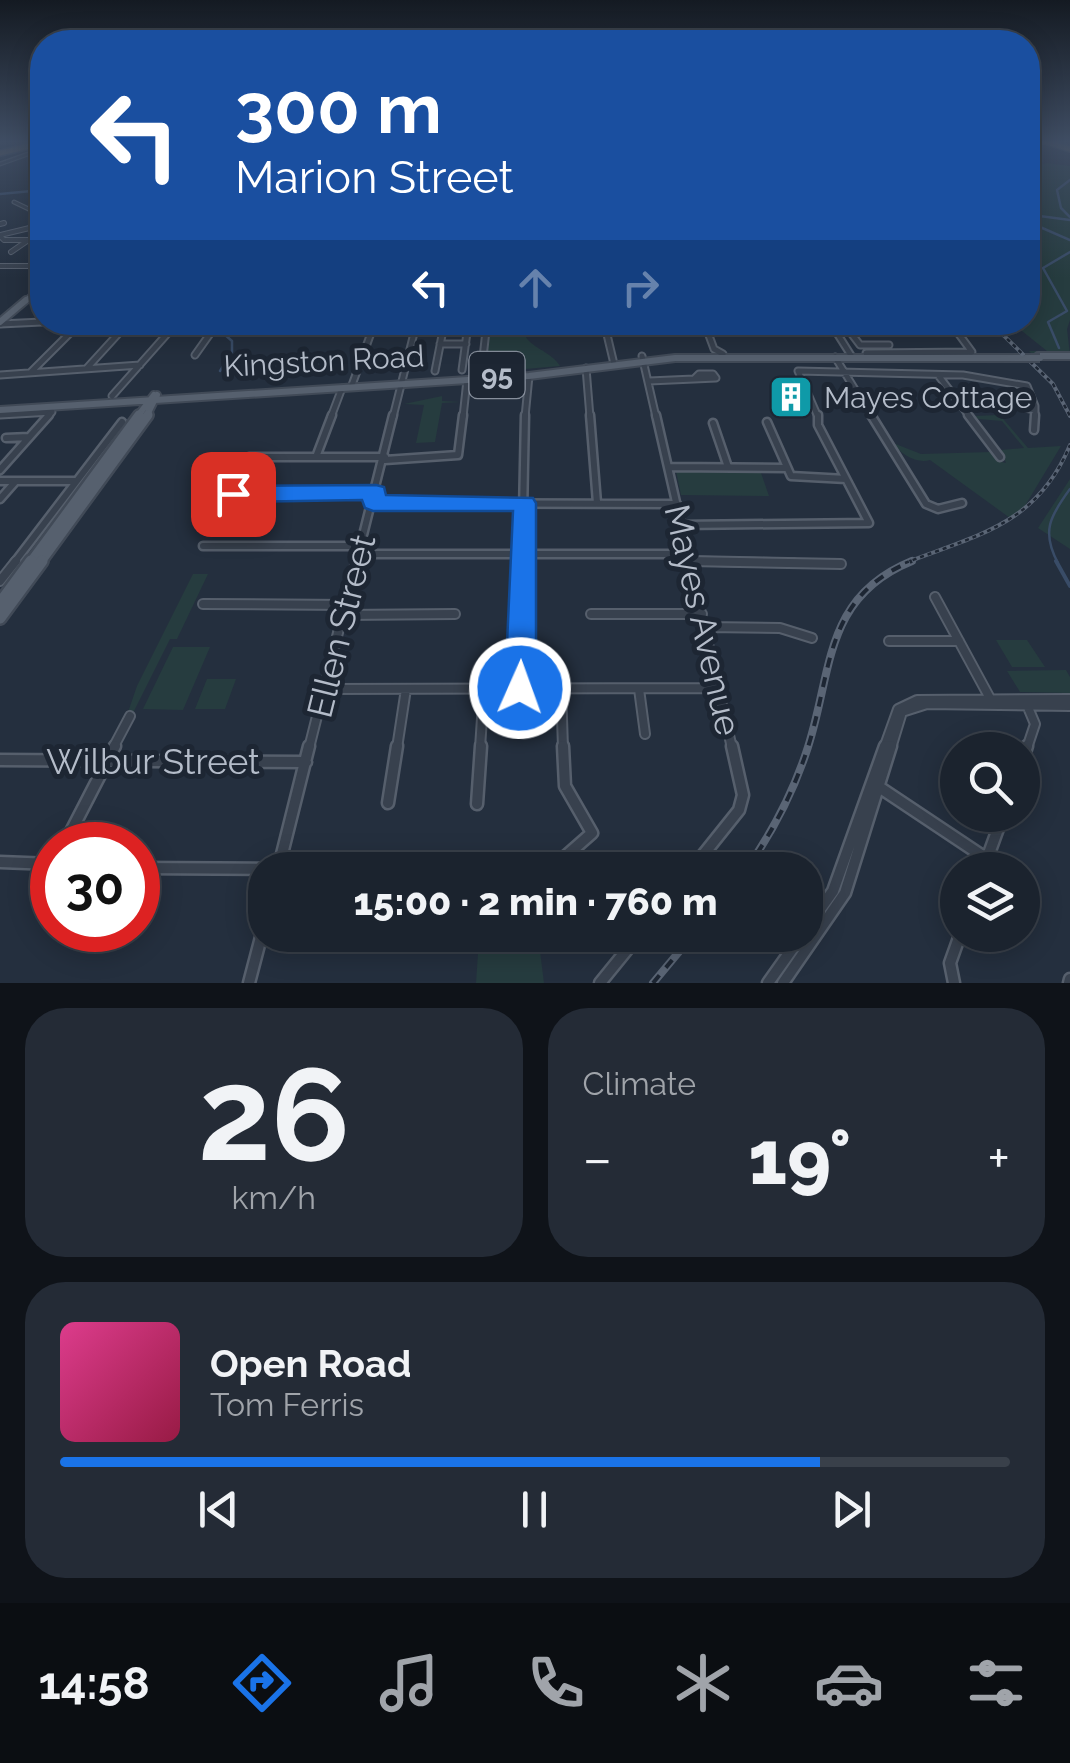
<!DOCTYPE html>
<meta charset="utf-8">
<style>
:root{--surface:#1b232e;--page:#242b36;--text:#f1f3f6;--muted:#a0a4aa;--line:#39404a;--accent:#1a73e8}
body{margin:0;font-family:Raleway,sans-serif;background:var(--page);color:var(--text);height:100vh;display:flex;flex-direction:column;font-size:38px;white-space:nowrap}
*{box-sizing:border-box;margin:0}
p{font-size:32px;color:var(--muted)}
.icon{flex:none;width:55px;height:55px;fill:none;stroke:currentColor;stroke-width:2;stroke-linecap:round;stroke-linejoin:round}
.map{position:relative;height:983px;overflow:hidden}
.drawer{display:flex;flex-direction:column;gap:25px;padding:25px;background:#0f1319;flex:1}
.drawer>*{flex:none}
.guide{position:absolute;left:30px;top:30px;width:1010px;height:305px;border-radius:40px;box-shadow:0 5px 25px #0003,0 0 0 2px var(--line);background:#1a4fa0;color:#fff;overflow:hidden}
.tools{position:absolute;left:940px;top:732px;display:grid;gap:20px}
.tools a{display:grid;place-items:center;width:100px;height:100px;border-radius:50%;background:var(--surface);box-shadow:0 5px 25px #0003,0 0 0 2px var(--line);font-size:50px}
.speed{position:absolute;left:30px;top:822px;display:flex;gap:20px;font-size:50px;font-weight:700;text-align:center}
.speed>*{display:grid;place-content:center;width:130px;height:130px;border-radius:50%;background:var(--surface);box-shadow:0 5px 25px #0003,0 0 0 2px var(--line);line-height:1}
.speed .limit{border:15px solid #d22;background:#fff;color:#111}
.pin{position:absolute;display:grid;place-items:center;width:85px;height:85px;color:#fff;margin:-42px;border-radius:20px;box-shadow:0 5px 15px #0006}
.me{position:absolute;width:110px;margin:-55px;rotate:2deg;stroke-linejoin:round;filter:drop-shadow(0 0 8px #0008)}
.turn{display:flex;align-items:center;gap:35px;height:210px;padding:0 40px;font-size:45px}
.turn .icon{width:130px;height:130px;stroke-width:2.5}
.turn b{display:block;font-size:70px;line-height:85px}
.lanes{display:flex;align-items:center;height:95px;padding:0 40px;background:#0003;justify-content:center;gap:50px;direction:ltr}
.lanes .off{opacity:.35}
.big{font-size:75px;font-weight:800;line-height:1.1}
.drawer .tile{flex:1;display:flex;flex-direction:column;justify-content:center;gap:15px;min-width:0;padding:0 35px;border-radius:40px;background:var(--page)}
.drawer .dial{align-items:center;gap:0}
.dial b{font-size:130px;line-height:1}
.song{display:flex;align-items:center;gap:30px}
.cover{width:120px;height:120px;border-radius:15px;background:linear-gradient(135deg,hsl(330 70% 55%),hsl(340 70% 35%))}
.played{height:10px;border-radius:5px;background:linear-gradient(90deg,var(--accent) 80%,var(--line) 80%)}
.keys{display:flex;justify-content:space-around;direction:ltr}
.heat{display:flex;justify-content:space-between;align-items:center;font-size:55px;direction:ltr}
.drawer .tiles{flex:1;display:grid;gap:25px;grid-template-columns:1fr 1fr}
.tile:last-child{grid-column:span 2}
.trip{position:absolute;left:248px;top:852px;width:575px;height:100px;border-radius:40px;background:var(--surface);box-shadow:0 5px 25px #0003,0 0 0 2px var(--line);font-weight:800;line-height:100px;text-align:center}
.menu{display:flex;height:160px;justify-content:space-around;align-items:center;background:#0b0e12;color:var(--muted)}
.menu .icon{width:70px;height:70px}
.menu .active{color:var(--accent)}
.menu b{font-size:45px;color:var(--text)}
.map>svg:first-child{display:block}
.green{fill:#263c3f}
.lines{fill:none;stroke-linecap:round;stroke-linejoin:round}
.stream-far1{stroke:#394c67;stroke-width:2.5}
.stream{stroke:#394c67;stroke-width:4}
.minor-far5-casing{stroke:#565f6c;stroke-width:5}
.minor-far4-casing{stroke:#565f6c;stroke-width:6}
.minor-far3-casing{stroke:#565f6c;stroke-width:9}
.minor-far2-casing{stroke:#565f6c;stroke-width:11}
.minor-far1-casing{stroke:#565f6c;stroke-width:12}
.minor-casing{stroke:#565f6c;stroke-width:15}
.major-far3-casing{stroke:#414a57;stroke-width:8}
.major-far2-casing{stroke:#414a57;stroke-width:10}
.major-far1-casing{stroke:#414a57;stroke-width:14}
.major-casing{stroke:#414a57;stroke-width:16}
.highway-casing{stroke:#434c59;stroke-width:8}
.minor-far5{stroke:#38414e;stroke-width:2.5}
.minor-far4{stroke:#38414e;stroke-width:4}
.minor-far3{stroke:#38414e;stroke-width:5}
.minor-far2{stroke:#38414e;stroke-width:6}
.minor-far1{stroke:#38414e;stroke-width:8}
.minor{stroke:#38414e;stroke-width:10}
.major-far3{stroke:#56606e;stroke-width:5}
.major-far2{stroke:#56606e;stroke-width:6}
.major-far1{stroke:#56606e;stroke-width:9}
.major{stroke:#56606e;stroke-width:11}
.highway{stroke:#746855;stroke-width:5}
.rail-far1-casing{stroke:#5a6575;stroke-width:4}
.rail-casing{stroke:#5a6575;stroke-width:8}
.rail-far1{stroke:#1d2633;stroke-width:2.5;stroke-dasharray:4;stroke-linecap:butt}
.rail{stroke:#1d2633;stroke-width:4;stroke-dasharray:10;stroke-linecap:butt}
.major-bridge-casing{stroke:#414a57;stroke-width:10;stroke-linecap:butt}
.highway-bridge-casing{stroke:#434c59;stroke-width:8;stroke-linecap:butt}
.major-bridge{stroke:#56606e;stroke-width:6}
.highway-bridge{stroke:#746855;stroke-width:5}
.route{fill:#1a73e8;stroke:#114b97;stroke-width:2.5}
.labels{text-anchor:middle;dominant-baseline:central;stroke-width:10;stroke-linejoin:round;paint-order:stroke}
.shield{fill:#1d2633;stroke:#878f9c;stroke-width:2.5}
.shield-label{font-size:28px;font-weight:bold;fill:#b4bcc9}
.street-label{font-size:30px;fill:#b4bcc9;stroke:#1d2633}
.poi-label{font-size:30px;fill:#b4bcc9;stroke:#1d2633;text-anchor:start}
.near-street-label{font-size:35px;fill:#b4bcc9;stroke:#1d2633}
</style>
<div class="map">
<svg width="1070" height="983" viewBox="0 0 1070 983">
<rect width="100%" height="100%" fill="#242f3e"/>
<!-- green -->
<path class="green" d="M1047,163L1070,166V320L1067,329L1070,355H1033L1029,351H1047L1012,323L1028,322V169Z
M493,333H524C528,347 551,351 560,366L489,372L486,370L489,335Z
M967,377L1028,448L1061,446L1023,509L1010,518L930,460C917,464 900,454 893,443L921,454L991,452L997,461L1006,463L1001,450L1024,448L1002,421L978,419L975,416L998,415Z
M442,396V401L461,402L442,403L435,442L416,443L424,405L404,404Z
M760,470L769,496L681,495L676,471Z
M1070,479V549L1038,528Z
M193,574H208L177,639H170L132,715H127L137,686Z
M996,640H1027L1045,667H1012Z
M173,647H210L183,710L143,709Z
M1066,670L1070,677V693L1020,692L1007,671Z
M207,679H236L225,709H195Z
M489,935H538L544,983H476L479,939H489Z"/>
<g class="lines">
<!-- stream-far1 -->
<path class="stream-far1" d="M1070,180L1057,190L1061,208L1070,217
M0,194L42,190
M1028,215L1040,227L1070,240
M1032,215L1070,220
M1059,348L1048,322L1067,311L1043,268L1070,252
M220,371L232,352V341L224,334V326
M1058,563C1041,532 1050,516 1070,489"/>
<!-- stream -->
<path class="stream" d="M1056,561L1070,586"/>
<defs>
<path id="minor-far5" d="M1028,149L1042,141
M0,164L42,149
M14,202L37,213"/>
<path id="minor-far4" d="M32,210L42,215
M0,224L4,223
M0,235L42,225
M0,236L4,240H28L42,247
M11,252L27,241
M0,266H42"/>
<path id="minor-far3" d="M604,322L614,364
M640,322L642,330
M704,322L714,349
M830,322L852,357
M872,322L878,330L851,333L860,345H889
M914,322L919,329
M0,324L42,322
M706,327H798
M488,331H530
M440,344H466
M714,349L723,354
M866,353L972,352L950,322
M195,355L217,324
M642,356L656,417
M835,357L872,417
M87,368L129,322
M586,368L590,417
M462,370L468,325
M435,371L444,325
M31,372L81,322
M699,374H713L716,378L694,379Z
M0,375L140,365
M481,375L487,322
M938,375L970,417
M649,381L694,379
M352,385L371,333
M112,396L175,325L302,322
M1011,405L1035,410
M0,415L52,412L47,417
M331,417L342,388
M393,417L414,333
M463,417L467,380
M525,417L529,376
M818,417L798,371L963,375L1027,386L1035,406V417"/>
<path id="minor-far2" d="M590,415L597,503
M656,415L690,563
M871,415L926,504L938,509L962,503
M968,415L1000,457
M767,422L791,476L846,479
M713,423L728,467
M1034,430L1035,415
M6,438L29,437
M249,457H385
M255,457L233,494L375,492
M316,457L332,415
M385,460L458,455L463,415
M670,467L786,468
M0,470L49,415
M0,481H75
M0,499L15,482
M373,503L677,504
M682,525L869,523L818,425V415
M203,546H362
M360,554H688
M690,561L795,563
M14,563L122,422
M356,563L393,415
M522,563L525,415"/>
<path id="minor-far1" d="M689,561L732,748
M690,561L841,564
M0,581L16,561
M935,597L992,702
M203,604L347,605
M591,614H702
M344,615L455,614
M706,627L780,628L812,638
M889,641H959
M520,688L522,561
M561,688L563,748
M327,689L719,688
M639,689L645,734
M113,748L130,716
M309,748L356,561
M397,748L406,689
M480,748L484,688
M884,748L898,709L917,700L1070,699
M891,748L902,712L927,704L1070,706
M1027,748L1035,724L1027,705"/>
<path id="minor" d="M0,760L306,762
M1022,762L1027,746
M876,785L987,859
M388,803L397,746
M477,804L481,746
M64,845L115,746
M0,862L52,864
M138,868L279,869
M278,870L309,746
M550,870L592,833L565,786L563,746
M691,870L739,810L743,795L732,746
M983,870L1003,815
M805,930L833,891L885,746
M249,983L265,922
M600,983L639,935
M768,983L802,935
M783,983L845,893L891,746
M954,983L950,963L960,935
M1069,983L1070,979"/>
<path id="major-far3" d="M23,303L42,287"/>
<path id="major-far2" d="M0,322L26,300
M1038,356H1070
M0,410L529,376L675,358H1025
M137,417L154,395
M146,417L157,395"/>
<path id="major-far1" d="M30,563L139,415
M40,563L148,415"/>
<path id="major" d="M0,603L31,561
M0,618L42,561"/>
<path id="highway" d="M1045,141L1070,149
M0,153L42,143"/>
</defs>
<!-- minor-far5 casing -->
<use href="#minor-far5" class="minor-far5-casing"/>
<!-- minor-far4 casing -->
<use href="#minor-far4" class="minor-far4-casing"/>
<!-- minor-far3 casing -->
<use href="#minor-far3" class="minor-far3-casing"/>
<!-- minor-far2 casing -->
<use href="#minor-far2" class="minor-far2-casing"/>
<!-- minor-far1 casing -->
<use href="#minor-far1" class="minor-far1-casing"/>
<!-- minor casing -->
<use href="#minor" class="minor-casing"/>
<!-- major-far3 casing -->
<use href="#major-far3" class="major-far3-casing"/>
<!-- major-far2 casing -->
<use href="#major-far2" class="major-far2-casing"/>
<!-- major-far1 casing -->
<use href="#major-far1" class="major-far1-casing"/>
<!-- major casing -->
<use href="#major" class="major-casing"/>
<!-- highway casing -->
<use href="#highway" class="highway-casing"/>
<!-- minor-far5 -->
<use href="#minor-far5" class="minor-far5"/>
<!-- minor-far4 -->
<use href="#minor-far4" class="minor-far4"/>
<!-- minor-far3 -->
<use href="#minor-far3" class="minor-far3"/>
<!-- minor-far2 -->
<use href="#minor-far2" class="minor-far2"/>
<!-- minor-far1 -->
<use href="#minor-far1" class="minor-far1"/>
<!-- minor -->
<use href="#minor" class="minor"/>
<!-- major-far3 -->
<use href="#major-far3" class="major-far3"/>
<!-- major-far2 -->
<use href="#major-far2" class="major-far2"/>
<!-- major-far1 -->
<use href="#major-far1" class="major-far1"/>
<!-- major -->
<use href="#major" class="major"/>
<!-- highway -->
<use href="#highway" class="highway"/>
<defs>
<path id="rail-far1" d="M1028,144L1035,141
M990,322L1053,384L1070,416
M905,563C977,535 1037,525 1070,445"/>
<path id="rail" d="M746,870C771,834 792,795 806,753C833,675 821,598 912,561
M653,983L693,935"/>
</defs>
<!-- rail-far1 casing -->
<use href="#rail-far1" class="rail-far1-casing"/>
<!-- rail casing -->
<use href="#rail" class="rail-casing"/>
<!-- rail-far1 -->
<use href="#rail-far1" class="rail-far1"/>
<!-- rail -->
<use href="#rail" class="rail"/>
<defs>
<path id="major-bridge" d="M1025,358H1040"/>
<path id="highway-bridge" d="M1041,141H1045"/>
</defs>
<!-- major-bridge casing -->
<use href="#major-bridge" class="major-bridge-casing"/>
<!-- highway-bridge casing -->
<use href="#highway-bridge" class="highway-bridge-casing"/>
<!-- major-bridge -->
<use href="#major-bridge" class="major-bridge"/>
<!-- highway-bridge -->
<use href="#highway-bridge" class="highway-bridge"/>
</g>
<!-- sky -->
<linearGradient id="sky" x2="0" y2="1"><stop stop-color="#141a22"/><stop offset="0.51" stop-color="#3f4d63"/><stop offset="1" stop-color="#3f4d63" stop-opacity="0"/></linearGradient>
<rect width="1070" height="278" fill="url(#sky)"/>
<!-- route -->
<path class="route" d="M376,485L384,487L386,495L533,498L536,503V688L531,698L520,702L510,698L505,688L513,511H373L365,508L362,500L233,502L221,494L233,486Z"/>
<!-- icons -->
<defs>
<symbol id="building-square" viewBox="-11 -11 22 22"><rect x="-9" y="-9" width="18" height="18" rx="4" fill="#0f9aa8" stroke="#1d2633"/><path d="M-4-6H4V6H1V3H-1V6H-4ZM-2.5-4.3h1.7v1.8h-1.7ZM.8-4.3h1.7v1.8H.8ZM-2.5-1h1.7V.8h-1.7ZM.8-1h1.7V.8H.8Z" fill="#fff"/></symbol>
</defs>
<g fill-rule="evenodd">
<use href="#building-square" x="766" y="372" width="50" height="50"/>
</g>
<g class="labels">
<!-- shield labels -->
<rect class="shield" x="469.5" y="352" width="55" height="46" rx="8"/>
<g class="shield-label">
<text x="497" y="375">95</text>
</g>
<!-- street labels -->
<g class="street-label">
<text transform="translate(324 361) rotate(-3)">Kingston Road</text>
</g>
<!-- poi labels -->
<g class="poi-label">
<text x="824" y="397">Mayes Cottage</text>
</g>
<!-- near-street labels -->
<g class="near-street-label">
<text transform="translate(703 620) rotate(77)">Mayes Avenue</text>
<text transform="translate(341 626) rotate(-76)">Ellen Street</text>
<text x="153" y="761">Wilbur Street</text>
</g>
</g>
</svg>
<div class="tools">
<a><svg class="icon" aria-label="search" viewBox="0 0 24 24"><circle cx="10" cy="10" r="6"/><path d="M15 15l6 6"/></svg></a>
<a><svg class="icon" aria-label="layers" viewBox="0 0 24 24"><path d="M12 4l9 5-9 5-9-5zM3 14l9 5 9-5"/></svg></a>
</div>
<div class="speed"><div class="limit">30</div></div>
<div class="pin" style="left:233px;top:494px;background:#d93025"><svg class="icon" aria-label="arrive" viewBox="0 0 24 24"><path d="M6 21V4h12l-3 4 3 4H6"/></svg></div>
<svg class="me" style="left:520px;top:688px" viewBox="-20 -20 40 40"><circle r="17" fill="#1a73e8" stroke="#fff" stroke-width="3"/><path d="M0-11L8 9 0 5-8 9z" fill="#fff"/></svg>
<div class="trip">15:00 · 2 min · 760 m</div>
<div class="guide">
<div class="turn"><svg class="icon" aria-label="left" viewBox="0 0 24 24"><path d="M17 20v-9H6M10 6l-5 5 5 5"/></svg><div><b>300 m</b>Marion Street</div></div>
<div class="lanes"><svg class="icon" aria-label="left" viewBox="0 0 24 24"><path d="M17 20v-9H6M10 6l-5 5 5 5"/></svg><svg class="icon off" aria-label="ahead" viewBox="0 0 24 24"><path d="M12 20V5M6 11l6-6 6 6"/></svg><svg class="icon off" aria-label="right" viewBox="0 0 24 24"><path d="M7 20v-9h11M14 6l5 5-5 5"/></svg></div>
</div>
</div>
<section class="drawer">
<div class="tiles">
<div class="tile dial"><b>26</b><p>km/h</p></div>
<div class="tile"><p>Climate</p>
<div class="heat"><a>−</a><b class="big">19°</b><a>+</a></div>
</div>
<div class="tile">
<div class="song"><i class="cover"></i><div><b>Open Road</b><p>Tom Ferris</p></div></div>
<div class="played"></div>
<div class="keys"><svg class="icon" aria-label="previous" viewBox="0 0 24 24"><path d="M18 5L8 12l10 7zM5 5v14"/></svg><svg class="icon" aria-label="pause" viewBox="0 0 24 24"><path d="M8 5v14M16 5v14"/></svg><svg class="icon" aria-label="next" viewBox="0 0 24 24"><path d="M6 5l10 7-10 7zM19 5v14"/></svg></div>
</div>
</div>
</section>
<nav class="menu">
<b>14:58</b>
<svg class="icon active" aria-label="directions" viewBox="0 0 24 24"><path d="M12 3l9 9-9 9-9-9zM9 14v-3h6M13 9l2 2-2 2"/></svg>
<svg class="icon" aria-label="music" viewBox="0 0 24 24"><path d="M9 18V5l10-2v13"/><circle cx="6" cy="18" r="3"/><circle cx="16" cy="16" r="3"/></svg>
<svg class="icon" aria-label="phone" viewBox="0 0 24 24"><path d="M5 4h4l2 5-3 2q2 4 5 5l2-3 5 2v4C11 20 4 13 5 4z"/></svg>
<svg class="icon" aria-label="climate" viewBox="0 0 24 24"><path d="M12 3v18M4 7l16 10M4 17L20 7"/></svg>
<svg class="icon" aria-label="car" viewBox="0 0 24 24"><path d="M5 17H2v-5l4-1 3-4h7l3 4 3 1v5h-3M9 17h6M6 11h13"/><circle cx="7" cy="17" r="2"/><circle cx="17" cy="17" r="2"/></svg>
<svg class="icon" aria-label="filters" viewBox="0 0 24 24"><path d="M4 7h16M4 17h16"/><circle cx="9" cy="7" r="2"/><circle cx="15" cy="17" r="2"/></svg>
</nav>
